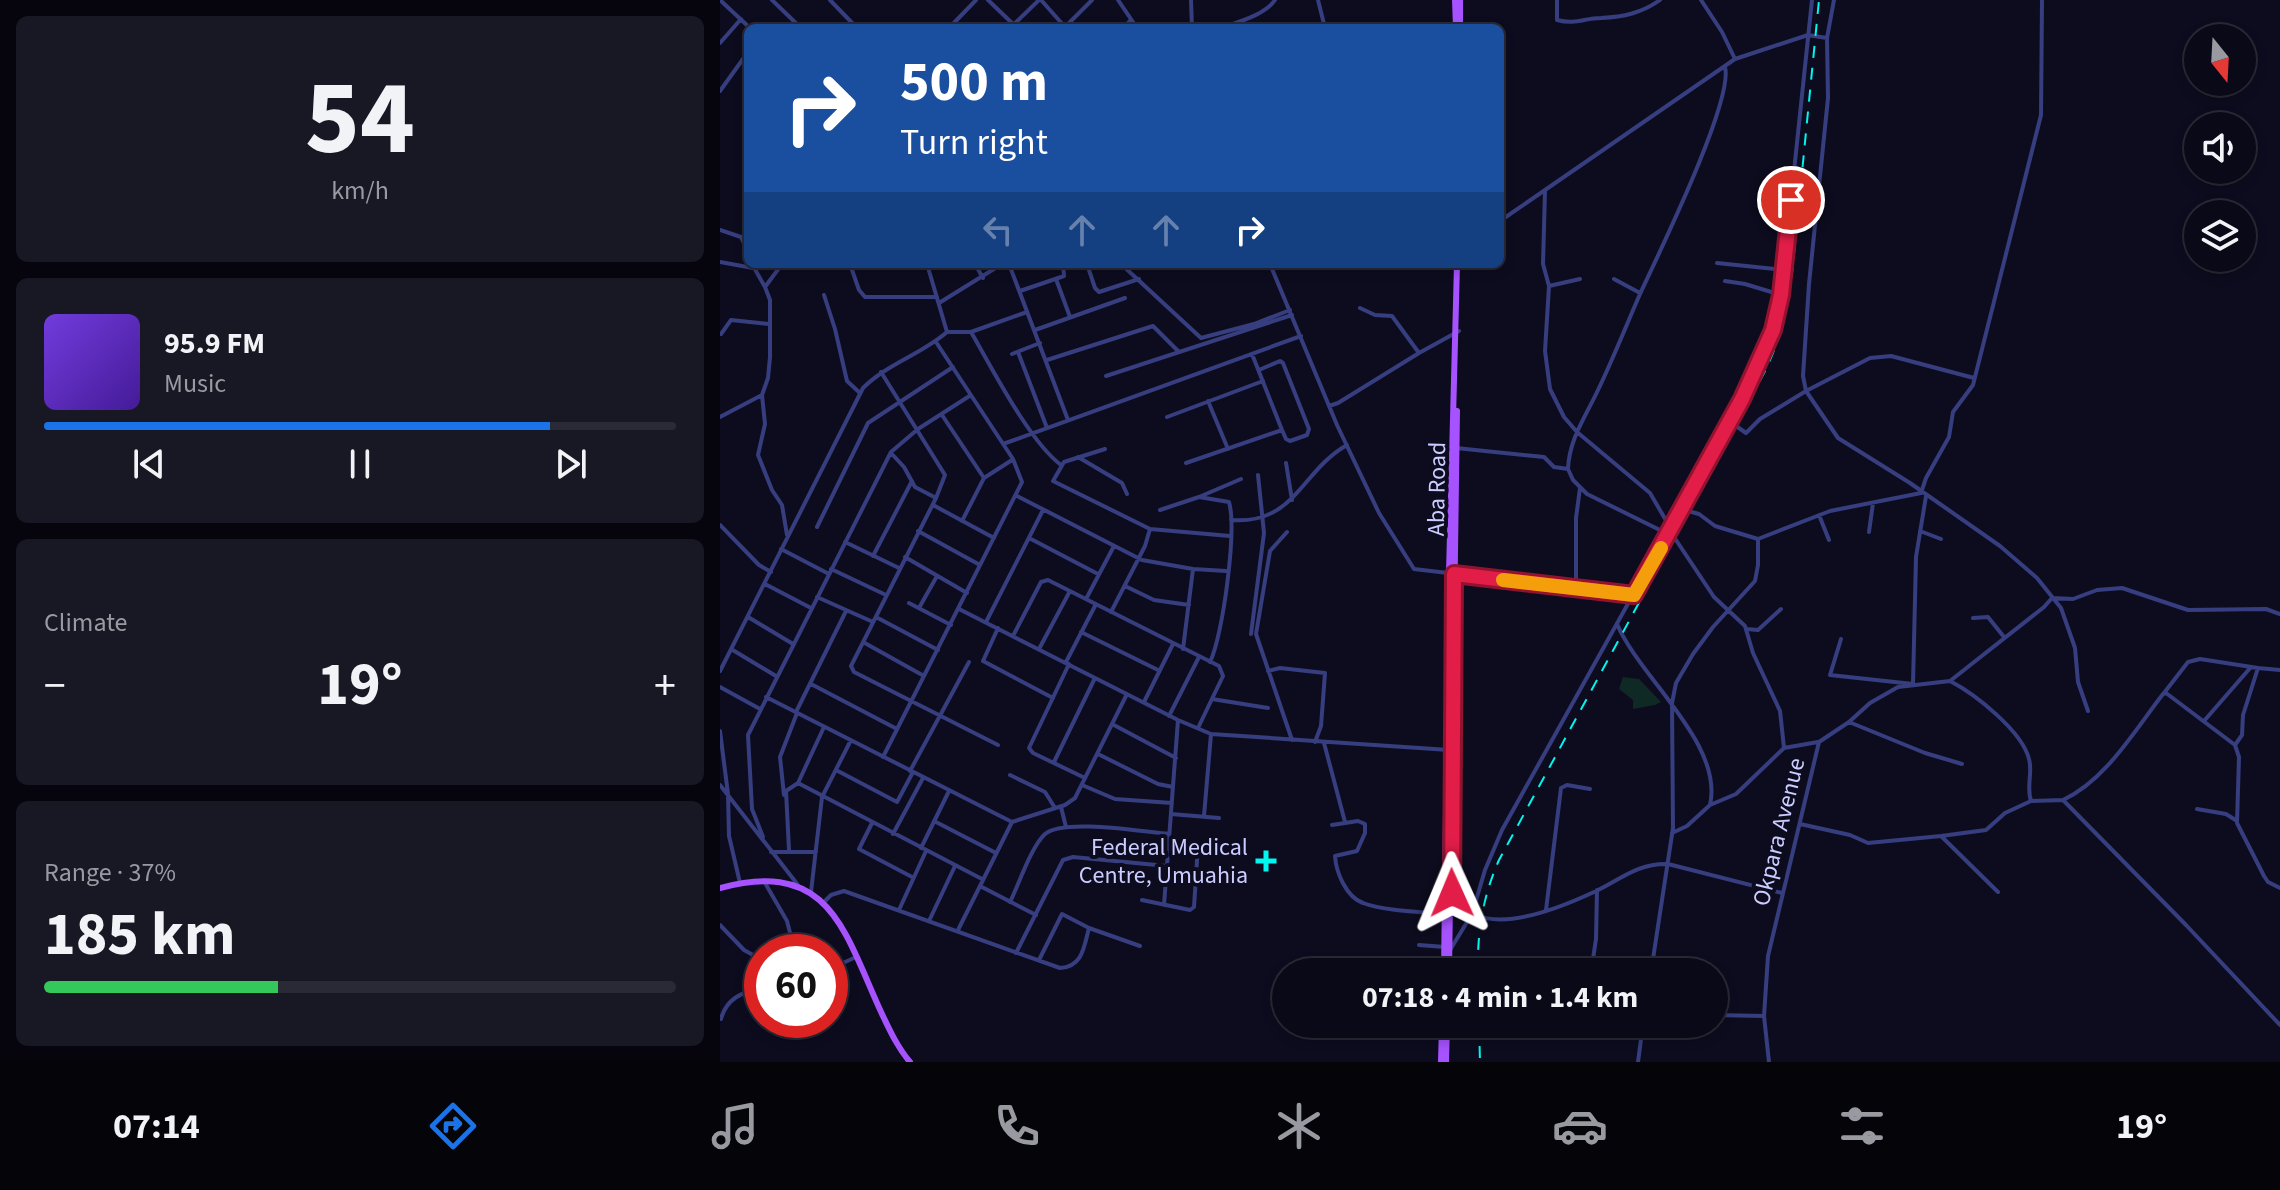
<!DOCTYPE html>
<meta charset="utf-8">
<style>
:root{--surface:#0a0917;--page:#181724;--text:#f1f3f6;--muted:#999aa1;--line:#2a2a36;--accent:#1a73e8}
body{margin:0;font-family:"Source Sans 3",sans-serif;background:var(--page);color:var(--text);height:100vh;display:flex;flex-direction:column;font-size:30px;white-space:nowrap}
*{box-sizing:border-box;margin:0}
p{font-size:26px;color:var(--muted)}
.icon{flex:none;width:44px;height:44px;fill:none;stroke:currentColor;stroke-width:2;stroke-linecap:round;stroke-linejoin:round}
.map{position:relative;flex:1;overflow:hidden}
.panel{display:flex;flex-direction:column;gap:16px;padding:16px;background:#06050d;width:720px}
.panel>*{flex:none}
.guide{position:absolute;left:24px;top:24px;width:760px;height:244px;border-radius:12px;box-shadow:0 4px 12px #0003,0 0 0 2px var(--line);background:#1a4fa0;color:#fff;overflow:hidden}
.needle{width:52px;rotate:162deg}
.controls{position:absolute;left:1464px;top:24px;display:grid;gap:16px}
.controls a{display:grid;place-items:center;width:72px;height:72px;border-radius:50%;background:var(--surface);box-shadow:0 4px 12px #0003,0 0 0 2px var(--line);font-size:40px}
.speed{position:absolute;left:24px;top:934px;display:flex;gap:16px;font-size:40px;font-weight:700;text-align:center}
.speed>*{display:grid;place-content:center;width:104px;height:104px;border-radius:50%;background:var(--surface);box-shadow:0 4px 12px #0003,0 0 0 2px var(--line);line-height:1}
.speed .limit{border:12px solid #d22;background:#fff;color:#111}
.pin{position:absolute;display:grid;place-items:center;width:68px;height:68px;color:#fff;margin:-34px;border:4px solid #fff;border-radius:50%;box-shadow:0 2px 8px #0007}
.me{position:absolute;width:88px;margin:-44px;rotate:359deg;stroke-linejoin:round;filter:drop-shadow(0 0 6px #0008)}
.turn{display:flex;align-items:center;gap:28px;height:168px;padding:0 24px;font-size:36px}
.turn .icon{width:104px;height:104px;stroke-width:2.5}
.turn b{display:block;font-size:56px;line-height:68px}
.lanes{display:flex;align-items:center;height:76px;padding:0 24px;background:#0003;justify-content:center;gap:40px;direction:ltr}
.lanes .off{opacity:.35}
.big{font-size:60px;font-weight:700;line-height:1.1}
.panel .widget{flex:1;display:flex;flex-direction:column;justify-content:center;gap:12px;min-width:0;padding:0 28px;border-radius:12px;background:var(--page)}
.panel .dial{align-items:center;gap:0}
.dial b{font-size:104px;line-height:1}
.song{display:flex;align-items:center;gap:24px}
.cover{width:96px;height:96px;border-radius:12px;background:linear-gradient(135deg,hsl(260 70% 55%),hsl(260 70% 35%))}
.played{height:8px;border-radius:4px;background:linear-gradient(90deg,var(--accent) 80%,var(--line) 80%)}
.keys{display:flex;justify-content:space-around;direction:ltr}
.heat{display:flex;justify-content:space-between;align-items:center;font-size:44px;direction:ltr}
.charge{height:12px;border-radius:6px;background:linear-gradient(90deg,#34c759 37%,var(--line) 0)}
.trip{position:absolute;left:552px;top:958px;width:456px;height:80px;border-radius:40px;background:var(--surface);box-shadow:0 4px 12px #0003,0 0 0 2px var(--line);font-weight:700;line-height:80px;text-align:center}
.tabs{display:flex;height:128px;justify-content:space-around;align-items:center;background:#040409;color:var(--muted)}
.tabs .icon{width:56px;height:56px}
.tabs .on{color:var(--accent)}
.tabs b{font-size:36px;color:var(--text)}
main{display:flex;flex:1;min-height:0}
.map>svg:first-child{display:block}
.green{fill:#0f2925}
.lines{fill:none;stroke-linecap:round;stroke-linejoin:round}
.minor{stroke:#373e7f;stroke-width:4}
.major{stroke:#a752ff;stroke-width:6}
.rail{stroke:#00f6ee;stroke-width:2;stroke-dasharray:12 10;stroke-linecap:butt}
.route-casing{stroke:#92132f;stroke-width:20}
.route{stroke:#e11d48;stroke-width:14}
.slow{stroke:#f59e0b;stroke-width:14}
.poi-dot{fill:#00f6ee;stroke:#0d0c1f;stroke-width:3}
.labels{text-anchor:middle;dominant-baseline:central;stroke-width:8;stroke-linejoin:round;paint-order:stroke}
.street-label{font-size:24px;fill:#cbccff;stroke:#0d0c1f}
.poi-label{font-size:24px;fill:#cbccff;stroke:#0d0c1f;text-anchor:end}
</style>
<main>
<section class="panel">
<div class="widget dial"><b>54</b><p>km/h</p></div>
<div class="widget">
<div class="song"><i class="cover"></i><div><b>95.9 FM</b><p>Music</p></div></div>
<div class="played"></div>
<div class="keys"><svg class="icon" aria-label="previous" viewBox="0 0 24 24"><path d="M18 5L8 12l10 7zM5 5v14"/></svg><svg class="icon" aria-label="pause" viewBox="0 0 24 24"><path d="M8 5v14M16 5v14"/></svg><svg class="icon" aria-label="next" viewBox="0 0 24 24"><path d="M6 5l10 7-10 7zM19 5v14"/></svg></div>
</div>
<div class="widget"><p>Climate</p>
<div class="heat"><a>−</a><b class="big">19°</b><a>+</a></div>
</div>
<div class="widget"><p>Range · 37%</p><b class="big">185 km</b><div class="charge"></div></div>
</section>
<div class="map">
<svg width="1560" height="1062" viewBox="0 0 1560 1062">
<rect width="100%" height="100%" fill="#0d0c1f"/>
<!-- green -->
<path class="green" d="M903,677L919,679L941,702L935,705L913,709V700L899,689Z"/>
<g class="lines">
<!-- minor -->
<path class="minor" d="M0,0L30,28
M52,0L81,28
M110,0L137,28
M268,0L292,23
M321,0L345,27
M398,0L417,28
M471,0L472,28
M598,0L605,28
M837,0V20C856,25 864,18 881,18C903,17 922,13 940,0
M981,0L1002,32L1015,59
M229,28L256,0
M290,28L319,0
M344,28L372,0
M403,28L411,20
M501,28C518,22 545,15 555,0
M1107,38L1114,0
M0,43L21,19
M0,91L28,52
M825,191L823,264L829,286L825,351L830,389L844,417L857,432L930,493L951,529
M780,221L1015,59L1088,35L1107,38L1108,98L1089,284L1083,376L1086,391L1118,438L1190,483L1280,546L1317,578L1341,608L1355,648L1358,682L1368,711
M0,230L21,237L28,252
M0,262L33,268
M997,263L1064,270
M32,264L45,287L50,300V357L48,378L42,395L45,424L38,455L52,490L62,505L67,535
M130,264L139,290L145,297H217
M255,264L263,278
M289,264L348,420
M367,264L375,288L379,292L419,279
M401,264L481,338L534,324L570,310
M550,264L617,425L659,513L694,569L914,595
M336,279L350,317
M894,279L920,293
M1005,281L1025,284L1061,295
M829,286L860,279
M45,287L62,264
M300,291L344,276L343,264
M104,295L115,329L127,381L140,393
M219,303L282,264
M640,308L655,315L672,316L699,353
M315,330L405,298
M227,332H251L307,312
M251,332C272,368 309,441 341,465
M1,334L11,320L49,324
M298,352L327,428
M292,354L320,343
M532,354L562,430L566,439L570,441L587,435L589,429L563,363L560,361L539,370
M327,360L433,326L459,352
M161,372L225,475L216,498L131,666L134,672L278,745
M386,376L572,315
M488,401L508,449
M609,406L618,403L699,353L739,331
M222,415L264,478
M0,417L42,395
M447,417L543,381
M1009,421L1026,433L1040,419L1086,391L1150,358L1171,356L1254,378
M283,444L581,336
M736,448L824,457L834,467L848,469L853,480L867,494L954,537L994,597L1025,626L1033,653L1060,711L1064,748
M385,449L344,462L333,481L430,529L510,536
M171,453L184,467L195,487L216,498
M358,457L402,483L407,494
M466,463L562,430
M566,463L572,500
M848,469C849,439 866,416 878,390C893,359 906,326 920,294C938,255 1014,100 1005,67
M297,496L422,560L473,569L506,571
M479,497L521,479
M213,505L274,538
M961,509L979,514L995,526L1038,539
M440,510L479,497L509,502C517,530 503,635 490,662
M1099,515L1109,540
M511,520C575,525 581,471 627,445
M242,521L264,478L292,460
M0,525L39,565L51,572
M97,527L148,423L233,367
M198,531L260,565
M1200,531L1221,539
M567,532L550,551L536,634L572,740
M1149,532L1153,503
M309,538L378,574
M125,542L179,568
M61,549L109,574
M153,556L192,481
M185,557L247,593
M111,569L166,595
M45,584L91,608
M405,586L434,600L469,605
M856,589V518L860,488
M97,597L153,622
M366,599L394,546
M189,603L231,625
M199,608L217,576
M239,609L458,720L491,734L729,750
M391,612L425,546L430,529
M28,617L73,644
M156,617L218,650
M1253,618L1268,617L1284,637
M266,622L323,510
M897,624C920,678 1004,744 990,805
M278,628L263,661L333,698
M1027,629L1038,630L1061,609
M361,632L438,670
M531,634L544,533L538,475
M293,636L321,582L328,580L499,666L503,676L478,728
M1121,639L1110,675L1193,684L1196,557L1206,496
M143,642L204,676
M11,649L56,676
M319,649L350,591
M463,649L473,569
M346,662L376,604
M349,664L309,748L313,753L365,778
M0,671L143,388C167,364 202,354 227,332L207,264
M548,671L560,668L605,673L601,726L595,742
M1230,681C1255,694 1302,731 1309,759C1313,773 1306,786 1311,801
M91,684L177,729
M0,687L40,709
M1444,693L1468,662L1480,659L1538,668
M46,697L292,822
M492,699L548,708
M424,702L453,644
M76,712L126,611
M449,716L479,657
M1484,721L1531,667
M1129,722L1205,753L1242,764
M392,724L456,758
M0,731L8,794L9,836L20,883
M604,743L625,822
M1515,745L1522,735L1523,715L1538,668L1560,670
M378,754L438,784L453,787
M163,757L302,482L293,459L216,342
M334,762L375,678
M116,770L177,802L193,772
M190,771L249,662
M290,775L325,792L335,808
M78,783L262,879
M0,785L78,885
M362,785L395,799L452,803
M64,795L60,757L77,713
M1343,800C1386,780 1415,730 1443,694L1446,693L1515,745L1519,757L1517,823L1544,876L1548,882L1560,888
M341,807L346,827
M1477,809L1506,814L1517,821
M451,814L499,818
M484,816L491,734
M214,821L276,853
M152,823L139,849L192,877
M1080,824L1130,835L1148,843L1221,836L1278,892
M612,825L638,821L645,824V833L637,851L615,856C616,872 626,897 643,903C664,911 700,912 724,914
M952,833L967,826L990,805L1016,794L1064,748L1098,742
M173,834L203,778
M1221,836L1266,830L1285,813L1311,801L1343,800L1466,925L1560,1025
M43,837L32,809L28,735L171,452L198,429L251,395
M448,842L496,845
M201,848L229,791
M69,850L66,791L78,783L104,727
M51,852H96
M45,883L67,921L75,952
M260,886L316,915
M91,892L102,797L131,740
M731,898C741,902 747,912 756,915C788,929 844,906 874,892C900,880 917,863 948,864L1062,893
M422,900L470,910L474,907L478,845
M290,902C299,884 311,847 325,834C343,818 424,832 449,834
M103,903L111,895L124,891L340,968C363,967 364,946 369,928
M444,905L458,720
M179,910L206,851
M826,910L841,788L847,785L870,789
M209,921L235,866
M0,925L24,950L33,955
M238,930L292,822L345,805L355,798L407,694
M699,945L725,947
M730,950L752,914L765,870L782,830L1022,399L1053,330L1061,295L1092,0
M296,953L343,860L353,857L447,866
M320,958L342,914L369,928L420,946
M110,969L136,957
M871,972L876,939L877,890
M931,972L953,828L952,703L956,683L973,654L993,627L1035,581L1038,565V539L1110,511L1201,493L1206,478L1229,437L1233,412L1253,385L1321,115L1322,0
M994,1015L1044,1016
M1,1019C6,999 23,991 42,989
M918,1062L923,1024
M1049,1062L1044,1016L1048,956L1099,742L1129,722L1150,703L1178,687L1230,681L1324,607L1332,598L1353,599L1377,590L1402,588L1468,610L1546,609L1560,614"/>
<!-- major -->
<path class="major" d="M735,0L736,28
M740,0V28
M0,888C111,858 124,932 162,1014C170,1031 178,1048 190,1062
M724,972L729,573L737,264
M729,972L737,411
M721,1062L722,1024
M726,1062L727,1024"/>
<!-- rail -->
<path class="rail" d="M758,972C757,932 763,896 779,860L1044,373C1060,341 1068,308 1072,274L1099,0
M759,1024L760,1062"/>
</g>
<g class="lines">
<defs>
<path id="route" d="M732,893L734,574L914,595L1022,399L1053,330L1061,295L1071,200"/>
</defs>
<!-- route casing -->
<use href="#route" class="route-casing"/>
<!-- route -->
<use href="#route" class="route"/>
<!-- slow -->
<path class="slow" d="M783,580L914,595L941,548"/>
</g>
<!-- markers -->
<path class="poi-dot" d="M542 849h8v8h8v8h-8v8h-8v-8h-8v-8h8z"/>
<g class="labels">
<!-- street labels -->
<g class="street-label">
<text transform="translate(717 489) rotate(-89)">Aba Road</text>
<text transform="translate(1059 832) rotate(-76)">Okpara Avenue</text>
</g>
<!-- poi labels -->
<g class="poi-label">
<text x="528" y="847">Federal Medical<tspan x="528" dy="28">Centre, Umuahia</tspan></text>
</g>
</g>
</svg>
<div class="controls">
<a><svg class="needle" viewBox="-14 -14 28 28"><path d="M0-13l5 13h-10z" fill="#e53935"/><path d="M0 13l5-13h-10z" fill="#999aa1"/></svg></a>
<a><svg class="icon" aria-label="sound" viewBox="0 0 24 24"><path d="M4 9h4l5-4v14l-5-4H4zM17 9q2 3 0 6"/></svg></a>
<a><svg class="icon" aria-label="layers" viewBox="0 0 24 24"><path d="M12 4l9 5-9 5-9-5zM3 14l9 5 9-5"/></svg></a>
</div>
<div class="speed"><div class="limit">60</div></div>
<div class="pin" style="left:1071px;top:200px;background:#d93025"><svg class="icon" aria-label="arrive" viewBox="0 0 24 24"><path d="M6 21V4h12l-3 4 3 4H6"/></svg></div>
<svg class="me" style="left:732px;top:893px" viewBox="-20 -20 40 40"><path d="M0-17L14 15 0 8-14 15z" fill="#e11d48" stroke="#fff" stroke-width="4"/></svg>
<div class="trip">07:18 · 4 min · 1.4 km</div>
<div class="guide">
<div class="turn"><svg class="icon" aria-label="right" viewBox="0 0 24 24"><path d="M7 20v-9h11M14 6l5 5-5 5"/></svg><div><b>500 m</b>Turn right</div></div>
<div class="lanes"><svg class="icon off" aria-label="left" viewBox="0 0 24 24"><path d="M17 20v-9H6M10 6l-5 5 5 5"/></svg><svg class="icon off" aria-label="ahead" viewBox="0 0 24 24"><path d="M12 20V5M6 11l6-6 6 6"/></svg><svg class="icon off" aria-label="ahead" viewBox="0 0 24 24"><path d="M12 20V5M6 11l6-6 6 6"/></svg><svg class="icon" aria-label="right" viewBox="0 0 24 24"><path d="M7 20v-9h11M14 6l5 5-5 5"/></svg></div>
</div>
</div>
</main>
<nav class="tabs">
<b>07:14</b>
<svg class="icon on" aria-label="directions" viewBox="0 0 24 24"><path d="M12 3l9 9-9 9-9-9zM9 14v-3h6M13 9l2 2-2 2"/></svg>
<svg class="icon" aria-label="music" viewBox="0 0 24 24"><path d="M9 18V5l10-2v13"/><circle cx="6" cy="18" r="3"/><circle cx="16" cy="16" r="3"/></svg>
<svg class="icon" aria-label="phone" viewBox="0 0 24 24"><path d="M5 4h4l2 5-3 2q2 4 5 5l2-3 5 2v4C11 20 4 13 5 4z"/></svg>
<svg class="icon" aria-label="climate" viewBox="0 0 24 24"><path d="M12 3v18M4 7l16 10M4 17L20 7"/></svg>
<svg class="icon" aria-label="car" viewBox="0 0 24 24"><path d="M5 17H2v-5l4-1 3-4h7l3 4 3 1v5h-3M9 17h6M6 11h13"/><circle cx="7" cy="17" r="2"/><circle cx="17" cy="17" r="2"/></svg>
<svg class="icon" aria-label="filters" viewBox="0 0 24 24"><path d="M4 7h16M4 17h16"/><circle cx="9" cy="7" r="2"/><circle cx="15" cy="17" r="2"/></svg>
<b>19°</b>
</nav>
